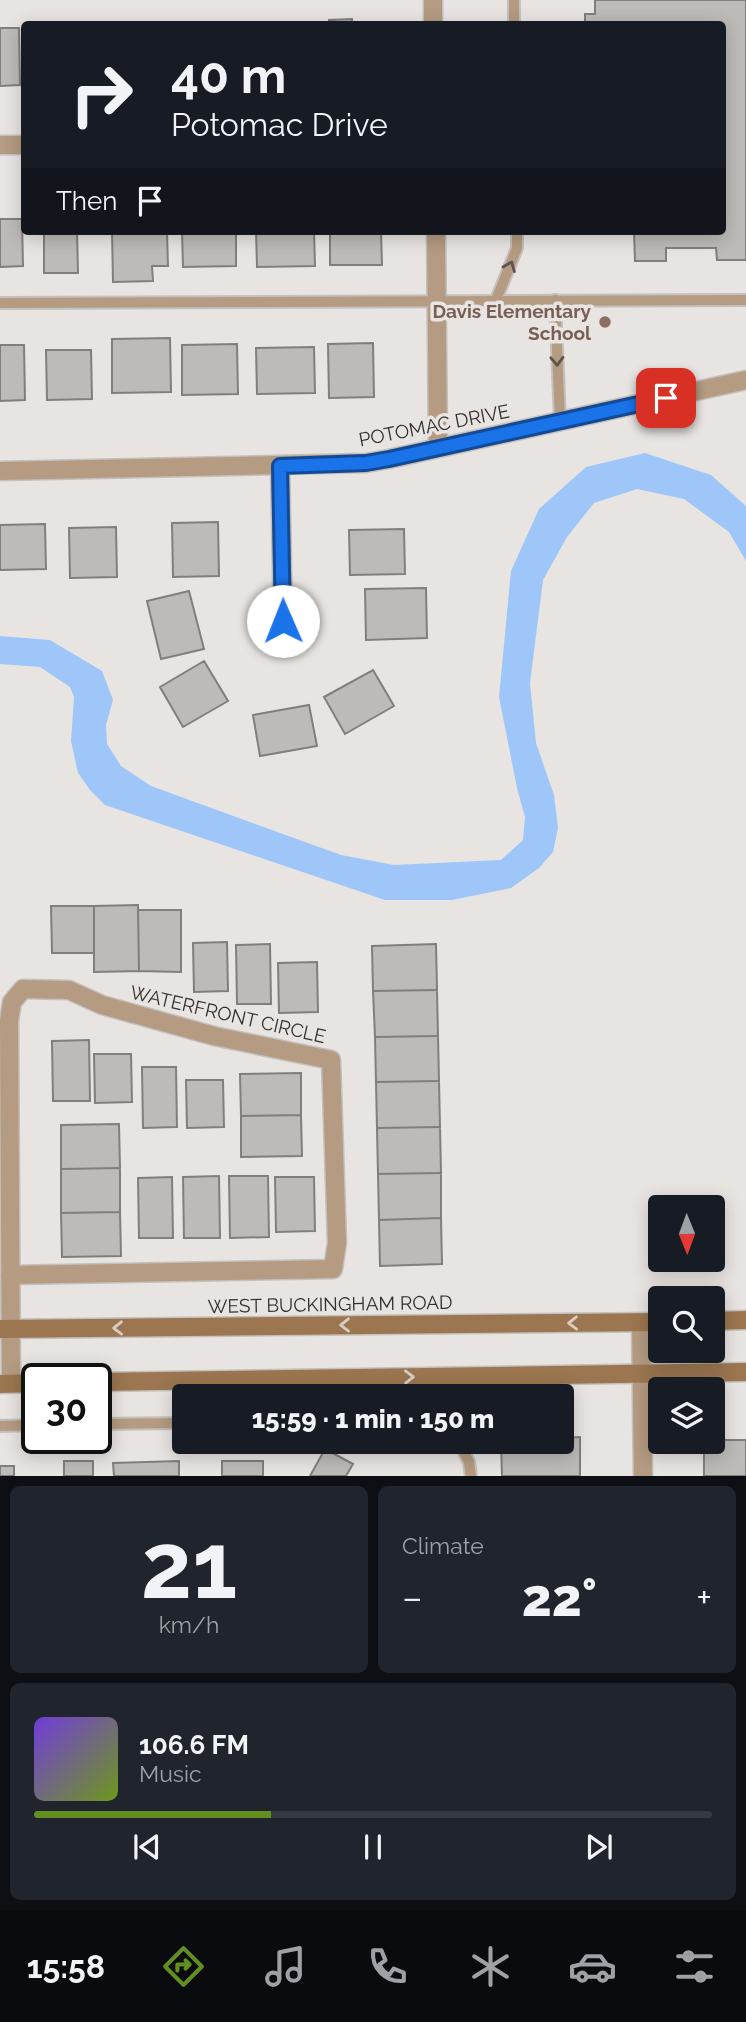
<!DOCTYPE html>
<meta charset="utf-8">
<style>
:root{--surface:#171b24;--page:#20242c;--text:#f1f3f6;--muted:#9ea1a6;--line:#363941;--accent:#638f21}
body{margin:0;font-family:Raleway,sans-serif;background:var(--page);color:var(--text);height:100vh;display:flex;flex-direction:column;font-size:26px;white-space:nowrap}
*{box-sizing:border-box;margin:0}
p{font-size:23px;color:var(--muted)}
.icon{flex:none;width:38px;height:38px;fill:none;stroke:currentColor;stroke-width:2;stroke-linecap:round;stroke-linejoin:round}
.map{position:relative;height:1476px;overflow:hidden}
.panel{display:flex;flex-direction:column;gap:10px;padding:10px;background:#0d0f14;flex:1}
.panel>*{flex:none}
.guide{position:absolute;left:21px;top:21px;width:705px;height:214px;border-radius:7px;box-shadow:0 4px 18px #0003;background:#171b24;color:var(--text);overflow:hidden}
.needle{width:46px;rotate:179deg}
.tools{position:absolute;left:648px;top:1195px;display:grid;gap:14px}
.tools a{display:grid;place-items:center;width:77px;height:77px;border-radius:7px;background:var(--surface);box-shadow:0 4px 18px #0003;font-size:35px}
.speed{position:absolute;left:21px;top:1363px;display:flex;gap:14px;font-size:35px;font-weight:700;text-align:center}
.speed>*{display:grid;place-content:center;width:91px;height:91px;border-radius:50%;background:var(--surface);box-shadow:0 4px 18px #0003;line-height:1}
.speed .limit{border:4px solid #111;border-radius:10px;background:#fff;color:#111}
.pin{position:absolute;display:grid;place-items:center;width:60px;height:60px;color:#fff;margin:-30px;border-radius:14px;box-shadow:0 4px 10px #0006}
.me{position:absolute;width:77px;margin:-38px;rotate:359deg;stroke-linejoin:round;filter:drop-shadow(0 0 5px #0008)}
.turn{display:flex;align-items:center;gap:24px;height:147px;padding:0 35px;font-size:32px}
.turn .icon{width:91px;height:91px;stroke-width:2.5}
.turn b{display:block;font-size:49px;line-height:60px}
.then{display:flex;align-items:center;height:66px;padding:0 35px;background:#0003;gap:14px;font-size:26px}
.big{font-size:52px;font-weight:800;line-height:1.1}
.panel .card{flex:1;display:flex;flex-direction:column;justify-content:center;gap:10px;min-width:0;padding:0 24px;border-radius:10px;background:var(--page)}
.panel .dial{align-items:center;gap:0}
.dial b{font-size:91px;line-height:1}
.song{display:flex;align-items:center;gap:21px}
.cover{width:84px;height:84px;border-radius:10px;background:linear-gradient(135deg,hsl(260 70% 55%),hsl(80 70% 35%))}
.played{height:7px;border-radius:4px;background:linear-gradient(90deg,var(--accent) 35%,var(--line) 35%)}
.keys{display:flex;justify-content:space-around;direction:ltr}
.heat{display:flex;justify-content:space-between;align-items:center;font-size:38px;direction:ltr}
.panel .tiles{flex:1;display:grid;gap:10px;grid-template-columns:1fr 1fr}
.card:last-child{grid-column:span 2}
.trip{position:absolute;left:172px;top:1384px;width:402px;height:70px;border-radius:7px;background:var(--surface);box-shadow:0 4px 18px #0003;font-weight:800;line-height:70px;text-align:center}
.tab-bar{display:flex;height:112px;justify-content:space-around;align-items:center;background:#090b0e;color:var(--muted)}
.tab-bar .icon{width:49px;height:49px}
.tab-bar .selected{color:var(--accent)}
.tab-bar b{font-size:32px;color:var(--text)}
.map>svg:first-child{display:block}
.water{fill:#9ec6f8}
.building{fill:#bdbbb8;stroke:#817f7d;stroke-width:2}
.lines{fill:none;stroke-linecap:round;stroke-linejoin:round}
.lane-casing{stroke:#c3c0be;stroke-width:14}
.street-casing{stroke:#c3c0be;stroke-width:21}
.secondary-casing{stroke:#c3c0be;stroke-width:21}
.lane{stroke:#b49b81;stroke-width:10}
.street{stroke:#b49b81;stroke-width:18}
.secondary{stroke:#9b7650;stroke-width:18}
.oneway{stroke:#5f554c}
.oneway2{stroke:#d9cec5}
.route-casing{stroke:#114b97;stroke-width:18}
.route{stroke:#1a73e8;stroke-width:12}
.education-dot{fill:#8d6e63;stroke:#e8e4e2;stroke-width:2.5}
.labels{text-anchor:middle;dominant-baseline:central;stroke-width:7;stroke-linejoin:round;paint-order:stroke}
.education-label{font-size:19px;font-weight:bold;fill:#785e54;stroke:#e8e4e2;text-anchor:end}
.street-label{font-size:19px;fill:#312f2f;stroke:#e8e4e2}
</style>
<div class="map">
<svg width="746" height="1476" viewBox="0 0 746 1476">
<rect width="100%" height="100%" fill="#e8e4e2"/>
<!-- water -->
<path class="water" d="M645,453L711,475L746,506V561L729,532L684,499L637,489L594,503L567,537L543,580L530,683L536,743L554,795L558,828L553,852L539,868L511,888L452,900H385L105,805L90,790L78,773L71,741L74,697L70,687L40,667L0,664V636L50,640L102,671L113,700L106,725L107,744L121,766L151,786L341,855L394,865L501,860L523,840L525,817L517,788L499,697L511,571L539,509L586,467Z"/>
<!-- building -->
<path class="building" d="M595,0H746V260H717L716,248H666V261H635L634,231H723V24H585V14H595Z
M352,19V24H329V20Z
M0,28H19L20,85L0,86Z
M0,219H22L23,266L0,267Z
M44,231H77L78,273H44Z
M112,231H167L168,266H152L153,281L113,282Z
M182,231H236V266L183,267Z
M256,231H314L315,266L257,267Z
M330,231H381L382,265H330Z
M170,338L171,392L112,393V339Z
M373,343L374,397L329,398L328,344Z
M237,344L238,394L182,395V345Z
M0,345H24L25,400L0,401Z
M314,347L315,393L257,394L256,348Z
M46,350H91L92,399L47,400Z
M218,522L219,576L173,577L172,523Z
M45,524L46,569L0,570V525Z
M116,527L117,577L70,578L69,528Z
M404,529L405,574L350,575L349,530Z
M426,588L427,638L366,640L365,589Z
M189,591L204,649L161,659L147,601Z
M204,661L228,701L183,727L160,687Z
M373,670L394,706L345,734L324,697Z
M309,705L317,746L260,756L253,715Z
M138,905L139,971L94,972V906Z
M51,906H94V953H52Z
M138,910H181V972L139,971Z
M227,942L228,991L194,992L193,943Z
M270,944L271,1004H237L236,945Z
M436,944L437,990L373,991L372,946Z
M317,962L318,1012L279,1013L278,963Z
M437,990L438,1036L375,1037L373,991Z
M438,1036L439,1081L376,1082L375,1037Z
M89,1040L90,1101H53L52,1041Z
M94,1054H131L132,1102L95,1103Z
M142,1067H176L177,1127L143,1128Z
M301,1073V1115L241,1116L240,1074Z
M186,1080H223L224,1127L187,1128Z
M439,1081L440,1127L377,1128L376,1082Z
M301,1115L302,1156L241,1157V1116Z
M119,1124L120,1168L61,1169V1125Z
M440,1127L441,1173L378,1174L377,1128Z
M120,1168V1212L61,1213V1169Z
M441,1173V1218L379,1220L378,1174Z
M219,1176L220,1238H184L183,1177Z
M229,1176H268L269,1237L230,1238Z
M172,1177L173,1238H139L138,1178Z
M275,1177H314L315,1231L276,1232Z
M120,1212L121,1256L62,1257L61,1213Z
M441,1218L442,1264L380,1266L379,1220Z
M580,1437V1476H502L501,1442H562V1438Z
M712,1440H746V1476H704V1442H712Z
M325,1449L353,1464L346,1476H310Z
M64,1461H93V1476H64Z
M179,1461V1476H114L113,1463Z
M222,1461H263V1476H222Z
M0,1466H14V1476H0Z"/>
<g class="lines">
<defs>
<path id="lane" d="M514,0V24
M496,300L517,248V231
M555,300L560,421
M0,303L746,300
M96,1424L184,1423
M0,1426L37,1425
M459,1442L469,1462L471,1476"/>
<path id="street" d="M433,0V24
M0,145H24
M436,231L438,447
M280,466L283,621
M0,471L366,463L389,459L746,380
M10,1275L333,1269L337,1243L331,1060L214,1036L102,1005L69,990L23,989L12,1002L9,1021L11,1383
M641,1323L643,1476"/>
<path id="secondary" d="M712,1321L746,1320
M0,1329L660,1322
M96,1382L746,1372
M0,1384L37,1383"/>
</defs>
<!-- lane casing -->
<use href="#lane" class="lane-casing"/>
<!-- street casing -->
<use href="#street" class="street-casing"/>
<!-- secondary casing -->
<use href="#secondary" class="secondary-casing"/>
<!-- lane -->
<use href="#lane" class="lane"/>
<!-- street -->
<use href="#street" class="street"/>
<!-- secondary -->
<use href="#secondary" class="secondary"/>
</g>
<!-- one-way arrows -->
<defs><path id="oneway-chevron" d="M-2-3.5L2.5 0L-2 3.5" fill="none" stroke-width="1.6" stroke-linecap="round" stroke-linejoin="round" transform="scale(1.75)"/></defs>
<g class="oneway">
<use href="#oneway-chevron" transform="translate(510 266) rotate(-68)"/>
<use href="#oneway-chevron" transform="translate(557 361) rotate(88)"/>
</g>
<g class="oneway2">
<use href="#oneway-chevron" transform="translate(573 1323) rotate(179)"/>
<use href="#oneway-chevron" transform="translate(345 1325) rotate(179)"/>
<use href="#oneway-chevron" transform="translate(118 1328) rotate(179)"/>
<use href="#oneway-chevron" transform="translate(409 1377) rotate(-1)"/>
</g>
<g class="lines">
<defs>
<path id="route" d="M283,621L280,466L366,463L389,459L666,398"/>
</defs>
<!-- route casing -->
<use href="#route" class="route-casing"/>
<!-- route -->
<use href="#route" class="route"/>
</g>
<!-- markers -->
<circle class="education-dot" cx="605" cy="322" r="7"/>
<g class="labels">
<!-- education labels -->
<g class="education-label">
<text x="591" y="311">Davis Elementary<tspan x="591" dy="22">School</tspan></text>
</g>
<!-- street labels -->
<g class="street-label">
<text transform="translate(434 425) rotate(-11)">POTOMAC DRIVE</text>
<text transform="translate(228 1014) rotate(13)">WATERFRONT CIRCLE</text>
<text transform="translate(330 1304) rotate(-1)">WEST BUCKINGHAM ROAD</text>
</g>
</g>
</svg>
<div class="tools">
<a><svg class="needle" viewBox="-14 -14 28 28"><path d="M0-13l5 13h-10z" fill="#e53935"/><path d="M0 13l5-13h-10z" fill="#9ea1a6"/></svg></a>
<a><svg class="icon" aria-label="search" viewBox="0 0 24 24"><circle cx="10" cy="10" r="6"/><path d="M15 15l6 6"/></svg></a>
<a><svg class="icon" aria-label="layers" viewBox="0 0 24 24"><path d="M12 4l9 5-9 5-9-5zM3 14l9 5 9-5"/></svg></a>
</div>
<div class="speed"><div class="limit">30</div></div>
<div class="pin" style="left:666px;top:398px;background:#d93025"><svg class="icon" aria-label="arrive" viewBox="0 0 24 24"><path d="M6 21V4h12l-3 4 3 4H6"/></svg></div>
<svg class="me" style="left:283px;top:621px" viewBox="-20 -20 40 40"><circle r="19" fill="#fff"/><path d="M0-13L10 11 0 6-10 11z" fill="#1a73e8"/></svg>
<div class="trip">15:59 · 1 min · 150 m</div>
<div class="guide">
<div class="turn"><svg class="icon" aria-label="right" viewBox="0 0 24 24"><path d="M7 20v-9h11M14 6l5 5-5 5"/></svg><div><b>40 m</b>Potomac Drive</div></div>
<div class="then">Then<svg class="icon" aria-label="arrive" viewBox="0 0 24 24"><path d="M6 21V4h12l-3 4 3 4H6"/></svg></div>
</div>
</div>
<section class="panel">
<div class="tiles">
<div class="card dial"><b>21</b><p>km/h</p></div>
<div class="card"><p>Climate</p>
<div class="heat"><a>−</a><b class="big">22°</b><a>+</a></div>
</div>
<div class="card">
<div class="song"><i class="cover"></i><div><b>106.6 FM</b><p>Music</p></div></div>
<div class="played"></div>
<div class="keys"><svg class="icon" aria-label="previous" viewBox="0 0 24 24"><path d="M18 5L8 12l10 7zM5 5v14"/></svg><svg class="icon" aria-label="pause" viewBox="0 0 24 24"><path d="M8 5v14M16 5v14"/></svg><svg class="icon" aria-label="next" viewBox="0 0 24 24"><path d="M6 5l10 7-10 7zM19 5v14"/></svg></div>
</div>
</div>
</section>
<nav class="tab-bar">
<b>15:58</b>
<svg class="icon selected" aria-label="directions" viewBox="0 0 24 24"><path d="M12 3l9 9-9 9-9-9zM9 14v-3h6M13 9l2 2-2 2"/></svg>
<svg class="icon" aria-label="music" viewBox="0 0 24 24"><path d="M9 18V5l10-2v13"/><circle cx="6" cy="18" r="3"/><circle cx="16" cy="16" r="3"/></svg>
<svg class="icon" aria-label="phone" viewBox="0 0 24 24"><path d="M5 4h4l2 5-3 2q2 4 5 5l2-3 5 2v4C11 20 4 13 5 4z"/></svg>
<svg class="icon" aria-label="climate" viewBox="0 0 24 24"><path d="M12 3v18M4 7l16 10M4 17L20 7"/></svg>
<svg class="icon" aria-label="car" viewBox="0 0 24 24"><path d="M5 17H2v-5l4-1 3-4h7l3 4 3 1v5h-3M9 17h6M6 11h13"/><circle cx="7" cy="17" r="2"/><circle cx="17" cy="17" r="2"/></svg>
<svg class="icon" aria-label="filters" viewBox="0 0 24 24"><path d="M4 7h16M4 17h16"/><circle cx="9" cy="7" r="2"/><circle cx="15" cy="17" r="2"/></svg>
</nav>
